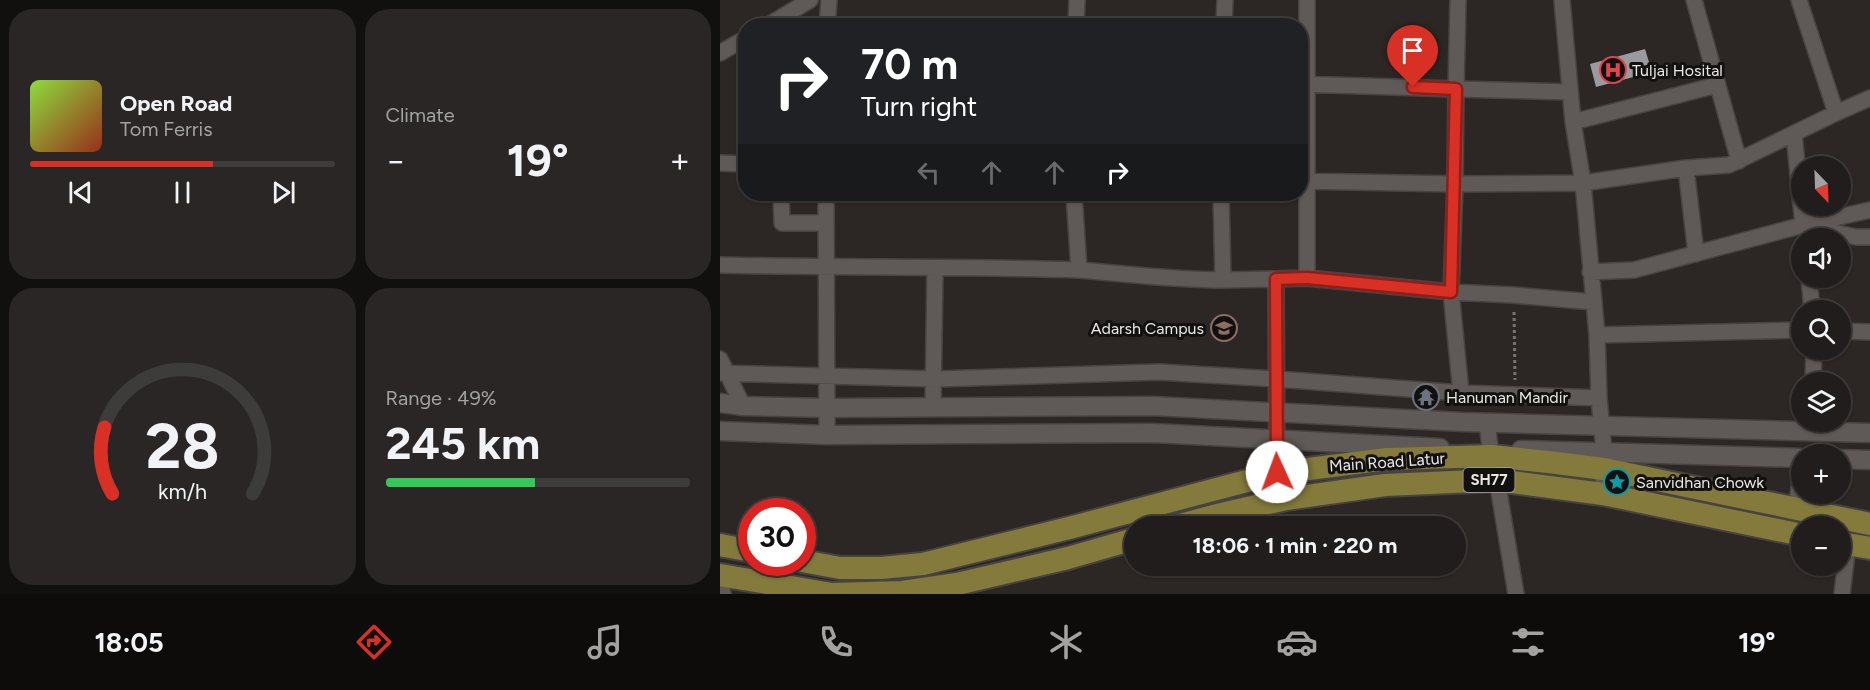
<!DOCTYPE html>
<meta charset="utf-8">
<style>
:root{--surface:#211d1c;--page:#292625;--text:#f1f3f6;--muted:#a2a2a3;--line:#3e3b3b;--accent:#d93025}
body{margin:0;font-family:Figtree,sans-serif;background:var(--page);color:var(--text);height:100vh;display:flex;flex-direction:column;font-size:22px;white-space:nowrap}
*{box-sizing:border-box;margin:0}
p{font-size:20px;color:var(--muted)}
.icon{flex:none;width:33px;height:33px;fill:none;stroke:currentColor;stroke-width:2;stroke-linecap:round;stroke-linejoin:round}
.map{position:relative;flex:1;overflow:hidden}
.drawer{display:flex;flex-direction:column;gap:9px;padding:9px;background:#12100f;width:720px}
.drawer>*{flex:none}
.hud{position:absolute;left:18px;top:18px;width:570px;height:183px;border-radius:24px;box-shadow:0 2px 4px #0004,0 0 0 2px var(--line);background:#202124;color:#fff;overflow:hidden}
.needle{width:39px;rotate:157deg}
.controls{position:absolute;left:1071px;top:156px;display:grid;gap:12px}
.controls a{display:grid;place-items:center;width:60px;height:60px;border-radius:50%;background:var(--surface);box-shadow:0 2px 4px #0004,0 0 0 2px var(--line);font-size:30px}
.speed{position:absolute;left:18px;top:498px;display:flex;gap:12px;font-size:30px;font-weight:700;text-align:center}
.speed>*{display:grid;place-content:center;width:78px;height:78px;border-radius:50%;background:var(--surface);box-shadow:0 2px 4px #0004,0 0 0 2px var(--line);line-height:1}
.speed .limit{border:9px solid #d22;background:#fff;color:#111}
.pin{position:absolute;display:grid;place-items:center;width:51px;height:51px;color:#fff;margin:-62px -26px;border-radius:50% 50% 50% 0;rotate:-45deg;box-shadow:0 0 6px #0007}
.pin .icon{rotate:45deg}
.me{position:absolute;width:66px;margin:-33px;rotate:358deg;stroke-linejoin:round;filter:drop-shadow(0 0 4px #0008)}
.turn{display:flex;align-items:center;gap:21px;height:126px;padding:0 24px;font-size:27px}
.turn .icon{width:78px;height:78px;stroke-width:2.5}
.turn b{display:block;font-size:42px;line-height:51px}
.lanes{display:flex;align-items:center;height:57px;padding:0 24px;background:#0003;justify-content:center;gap:30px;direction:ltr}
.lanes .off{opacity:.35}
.big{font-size:45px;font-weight:700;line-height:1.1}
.drawer .tile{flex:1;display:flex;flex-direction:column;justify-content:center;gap:9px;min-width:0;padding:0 21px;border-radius:24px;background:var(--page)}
.drawer .dial{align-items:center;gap:0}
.dial svg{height:156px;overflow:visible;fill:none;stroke:var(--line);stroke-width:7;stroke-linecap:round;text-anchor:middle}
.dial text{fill:var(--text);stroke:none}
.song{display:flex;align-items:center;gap:18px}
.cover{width:72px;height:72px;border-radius:9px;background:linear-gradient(135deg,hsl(90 70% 55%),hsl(10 70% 35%))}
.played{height:6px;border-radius:3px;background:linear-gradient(90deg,var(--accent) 60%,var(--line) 60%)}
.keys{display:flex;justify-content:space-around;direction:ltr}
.heat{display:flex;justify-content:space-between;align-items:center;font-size:33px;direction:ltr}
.charge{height:9px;border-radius:4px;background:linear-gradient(90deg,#34c759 49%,var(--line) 0)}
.drawer .tiles{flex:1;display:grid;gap:9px;grid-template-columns:repeat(2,1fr)}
.trip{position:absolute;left:404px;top:516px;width:342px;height:60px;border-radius:30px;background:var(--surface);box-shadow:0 2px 4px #0004,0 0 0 2px var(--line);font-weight:700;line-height:60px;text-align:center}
.tabs{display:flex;height:96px;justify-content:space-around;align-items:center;background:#0d0c0b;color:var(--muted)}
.tabs .icon{width:42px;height:42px}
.tabs .current{color:var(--accent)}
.tabs b{font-size:27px;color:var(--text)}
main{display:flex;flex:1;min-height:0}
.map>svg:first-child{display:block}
.building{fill:#9b9a9f}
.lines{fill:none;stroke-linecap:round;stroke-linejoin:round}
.minor-casing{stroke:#474341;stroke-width:18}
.tertiary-casing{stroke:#474341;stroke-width:21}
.primary-casing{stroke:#474341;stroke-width:26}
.path{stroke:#777371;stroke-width:3;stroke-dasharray:3 3;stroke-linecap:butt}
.minor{stroke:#5f5a57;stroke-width:15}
.tertiary{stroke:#5f5a57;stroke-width:18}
.primary{stroke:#847a3c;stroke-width:22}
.route-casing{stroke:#8d1f18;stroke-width:15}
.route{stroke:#d93025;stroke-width:10}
.labels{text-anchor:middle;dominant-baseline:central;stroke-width:6;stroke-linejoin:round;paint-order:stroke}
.shield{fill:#13110f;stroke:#a9a6a4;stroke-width:1.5}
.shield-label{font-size:15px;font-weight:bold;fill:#e9e6e4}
.poi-label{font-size:16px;fill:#e9e6e4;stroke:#13110f;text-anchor:start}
.street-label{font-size:16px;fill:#e9e6e4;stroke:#13110f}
</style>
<main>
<section class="drawer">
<div class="tiles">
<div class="tile">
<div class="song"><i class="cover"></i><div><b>Open Road</b><p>Tom Ferris</p></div></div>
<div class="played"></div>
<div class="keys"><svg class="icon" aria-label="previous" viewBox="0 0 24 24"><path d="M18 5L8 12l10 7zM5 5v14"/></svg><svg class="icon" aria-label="pause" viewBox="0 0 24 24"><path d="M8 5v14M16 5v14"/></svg><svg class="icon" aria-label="next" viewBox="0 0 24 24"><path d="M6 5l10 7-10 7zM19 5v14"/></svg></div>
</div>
<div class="tile"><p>Climate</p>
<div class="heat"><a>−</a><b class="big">19°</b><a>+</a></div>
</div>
<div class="tile dial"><svg viewBox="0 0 100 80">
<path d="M14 69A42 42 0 1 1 86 69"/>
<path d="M14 69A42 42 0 0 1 10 35" stroke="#d93025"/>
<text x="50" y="56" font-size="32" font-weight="700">28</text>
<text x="50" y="72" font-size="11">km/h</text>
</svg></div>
<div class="tile"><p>Range · 49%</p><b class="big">245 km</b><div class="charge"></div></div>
</div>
</section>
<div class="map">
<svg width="1150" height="594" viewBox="0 0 1150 594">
<rect width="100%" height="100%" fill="#2c2725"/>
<!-- building -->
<path class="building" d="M925,49L932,72L876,87L870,64Z"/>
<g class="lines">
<defs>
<path id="minor" d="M842,0L853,122L863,183L877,335L879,398L884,452L883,494
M974,0L1019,161
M47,26L90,0
M107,26L109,0
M356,26L357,0
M504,26L505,0
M0,53L26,38
M580,84L736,89L738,0
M1116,113L1150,98
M853,122L997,85
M0,163L26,164
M966,168L976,254
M580,181L735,184L736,89L850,92
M61,194L62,223H106
M106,194L107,435
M354,194L359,270C407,274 455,280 503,280
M501,194L503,280L556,279
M1083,225L1150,210
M1089,227L1136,237H1150
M0,265C120,268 240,266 359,270
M870,272L914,270L1083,225L1074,134
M587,278L731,292L793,295L873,302
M1089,278L1092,310
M1120,331L1150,332
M877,335L1082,330
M0,359L23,406
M0,373L215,379L439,372L557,379L741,393L879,398
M1093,382L1094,350
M741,393L731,292L735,184L863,183L966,168L1009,165L1116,113L1079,0
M213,407L215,268
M767,422L771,456
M557,473L556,279L587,278V0
M777,480L796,594
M1076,509L1082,467
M0,575L3,594
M1122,594L1128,544"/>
<path id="tertiary" d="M0,403L23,406L107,408L433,406L743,422L1150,433
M0,431L107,435L433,433L720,448
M801,450L1082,458
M1120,459L1150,460"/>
<path id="primary" d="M456,526L493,516L566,499L665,485L777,480L883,494L1082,535
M1120,543L1150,548
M0,545L32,551
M82,561L120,568H161L203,564L349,528L557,473L667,459L771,456L828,462L884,469L1150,524
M0,575L112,594L182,592L237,584L348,558L414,539"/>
</defs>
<!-- minor casing -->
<use href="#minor" class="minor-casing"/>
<!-- tertiary casing -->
<use href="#tertiary" class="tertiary-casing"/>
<!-- primary casing -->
<use href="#primary" class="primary-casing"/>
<!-- path -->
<path class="path" d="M794,312L795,380"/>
<!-- minor -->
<use href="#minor" class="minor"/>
<!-- tertiary -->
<use href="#tertiary" class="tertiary"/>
<!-- primary -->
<use href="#primary" class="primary"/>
</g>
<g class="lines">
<defs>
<path id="route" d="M557,472L556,279L587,278L731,292L736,89L693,87"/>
</defs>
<!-- route casing -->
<use href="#route" class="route-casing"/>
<!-- route -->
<use href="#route" class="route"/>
</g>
<!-- icons -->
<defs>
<symbol id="hospital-ring" viewBox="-11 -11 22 22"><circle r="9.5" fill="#13110f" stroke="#e0444e" stroke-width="1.5"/><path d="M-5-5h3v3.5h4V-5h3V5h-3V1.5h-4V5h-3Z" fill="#e0444e"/></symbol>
<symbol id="university-ring" viewBox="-11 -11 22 22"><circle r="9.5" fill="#13110f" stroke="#8d6e63" stroke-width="1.5"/><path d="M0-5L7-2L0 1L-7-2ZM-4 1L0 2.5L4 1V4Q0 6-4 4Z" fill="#8d6e63"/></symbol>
<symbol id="temple-ring" viewBox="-11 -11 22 22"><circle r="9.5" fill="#13110f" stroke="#6b7280" stroke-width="1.5"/><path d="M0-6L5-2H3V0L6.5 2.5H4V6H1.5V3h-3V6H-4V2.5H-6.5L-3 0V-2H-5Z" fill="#6b7280"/></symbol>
<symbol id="sight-ring" viewBox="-11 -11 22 22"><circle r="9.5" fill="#13110f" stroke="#0f9aa8" stroke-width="1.5"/><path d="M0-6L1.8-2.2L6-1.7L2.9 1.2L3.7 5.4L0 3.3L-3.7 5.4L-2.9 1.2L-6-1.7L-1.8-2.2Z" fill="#0f9aa8"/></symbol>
</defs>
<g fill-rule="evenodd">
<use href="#hospital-ring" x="878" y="55" width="30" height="30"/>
<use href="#university-ring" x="489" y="313" width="30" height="30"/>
<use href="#temple-ring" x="691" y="382" width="30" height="30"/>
<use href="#sight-ring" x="882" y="467" width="30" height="30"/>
</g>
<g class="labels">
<!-- shield labels -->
<rect class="shield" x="743.5" y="468" width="51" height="24" rx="4.5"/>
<g class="shield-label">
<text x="769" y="480">SH77</text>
</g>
<!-- poi labels -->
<g class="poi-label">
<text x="912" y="70">Tuljai Hosital</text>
<text x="484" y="328" text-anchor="end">Adarsh Campus</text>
<text x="726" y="397">Hanuman Mandir</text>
<text x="916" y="482">Sanvidhan Chowk</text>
</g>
<!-- street labels -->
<g class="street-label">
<text transform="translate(667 462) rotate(-4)">Main Road Latur</text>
</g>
</g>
</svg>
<div class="controls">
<a><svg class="needle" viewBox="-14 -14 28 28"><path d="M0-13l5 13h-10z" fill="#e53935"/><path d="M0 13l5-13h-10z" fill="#a2a2a3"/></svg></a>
<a><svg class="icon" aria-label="sound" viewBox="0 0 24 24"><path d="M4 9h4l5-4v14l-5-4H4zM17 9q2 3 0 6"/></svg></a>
<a><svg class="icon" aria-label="search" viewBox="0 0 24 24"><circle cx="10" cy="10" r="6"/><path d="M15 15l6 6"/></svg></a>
<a><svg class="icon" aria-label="layers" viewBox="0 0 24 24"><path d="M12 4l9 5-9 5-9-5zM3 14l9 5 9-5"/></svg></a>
<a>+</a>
<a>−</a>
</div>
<div class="speed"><div class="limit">30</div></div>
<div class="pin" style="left:693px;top:87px;background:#d93025"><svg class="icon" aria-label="arrive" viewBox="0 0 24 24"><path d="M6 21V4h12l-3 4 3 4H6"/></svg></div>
<svg class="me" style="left:557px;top:472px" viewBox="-20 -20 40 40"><circle r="19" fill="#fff"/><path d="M0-13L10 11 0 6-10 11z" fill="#d93025"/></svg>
<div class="trip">18:06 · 1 min · 220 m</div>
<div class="hud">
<div class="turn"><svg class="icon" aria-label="right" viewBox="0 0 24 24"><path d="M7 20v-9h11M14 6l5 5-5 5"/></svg><div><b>70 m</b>Turn right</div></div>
<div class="lanes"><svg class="icon off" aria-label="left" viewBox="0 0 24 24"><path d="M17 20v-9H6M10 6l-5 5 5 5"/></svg><svg class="icon off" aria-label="ahead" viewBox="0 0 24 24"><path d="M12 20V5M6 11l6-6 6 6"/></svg><svg class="icon off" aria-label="ahead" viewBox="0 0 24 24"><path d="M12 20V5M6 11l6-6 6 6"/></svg><svg class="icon" aria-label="right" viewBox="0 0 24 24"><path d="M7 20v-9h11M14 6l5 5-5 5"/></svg></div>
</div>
</div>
</main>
<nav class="tabs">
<b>18:05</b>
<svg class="icon current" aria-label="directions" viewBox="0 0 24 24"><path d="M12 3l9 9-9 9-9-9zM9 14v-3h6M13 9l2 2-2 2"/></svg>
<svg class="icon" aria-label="music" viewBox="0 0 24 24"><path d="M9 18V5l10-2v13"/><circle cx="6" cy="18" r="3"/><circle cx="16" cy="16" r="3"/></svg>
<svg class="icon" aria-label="phone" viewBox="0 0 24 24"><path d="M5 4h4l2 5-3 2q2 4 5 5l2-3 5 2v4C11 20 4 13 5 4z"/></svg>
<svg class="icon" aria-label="climate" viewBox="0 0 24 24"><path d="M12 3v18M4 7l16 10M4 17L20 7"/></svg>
<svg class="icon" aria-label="car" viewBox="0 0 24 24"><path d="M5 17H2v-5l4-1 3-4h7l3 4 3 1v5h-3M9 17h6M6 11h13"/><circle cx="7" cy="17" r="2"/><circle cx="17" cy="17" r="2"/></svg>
<svg class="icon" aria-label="filters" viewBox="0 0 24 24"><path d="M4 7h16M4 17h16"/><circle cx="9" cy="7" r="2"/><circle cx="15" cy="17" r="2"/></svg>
<b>19°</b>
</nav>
